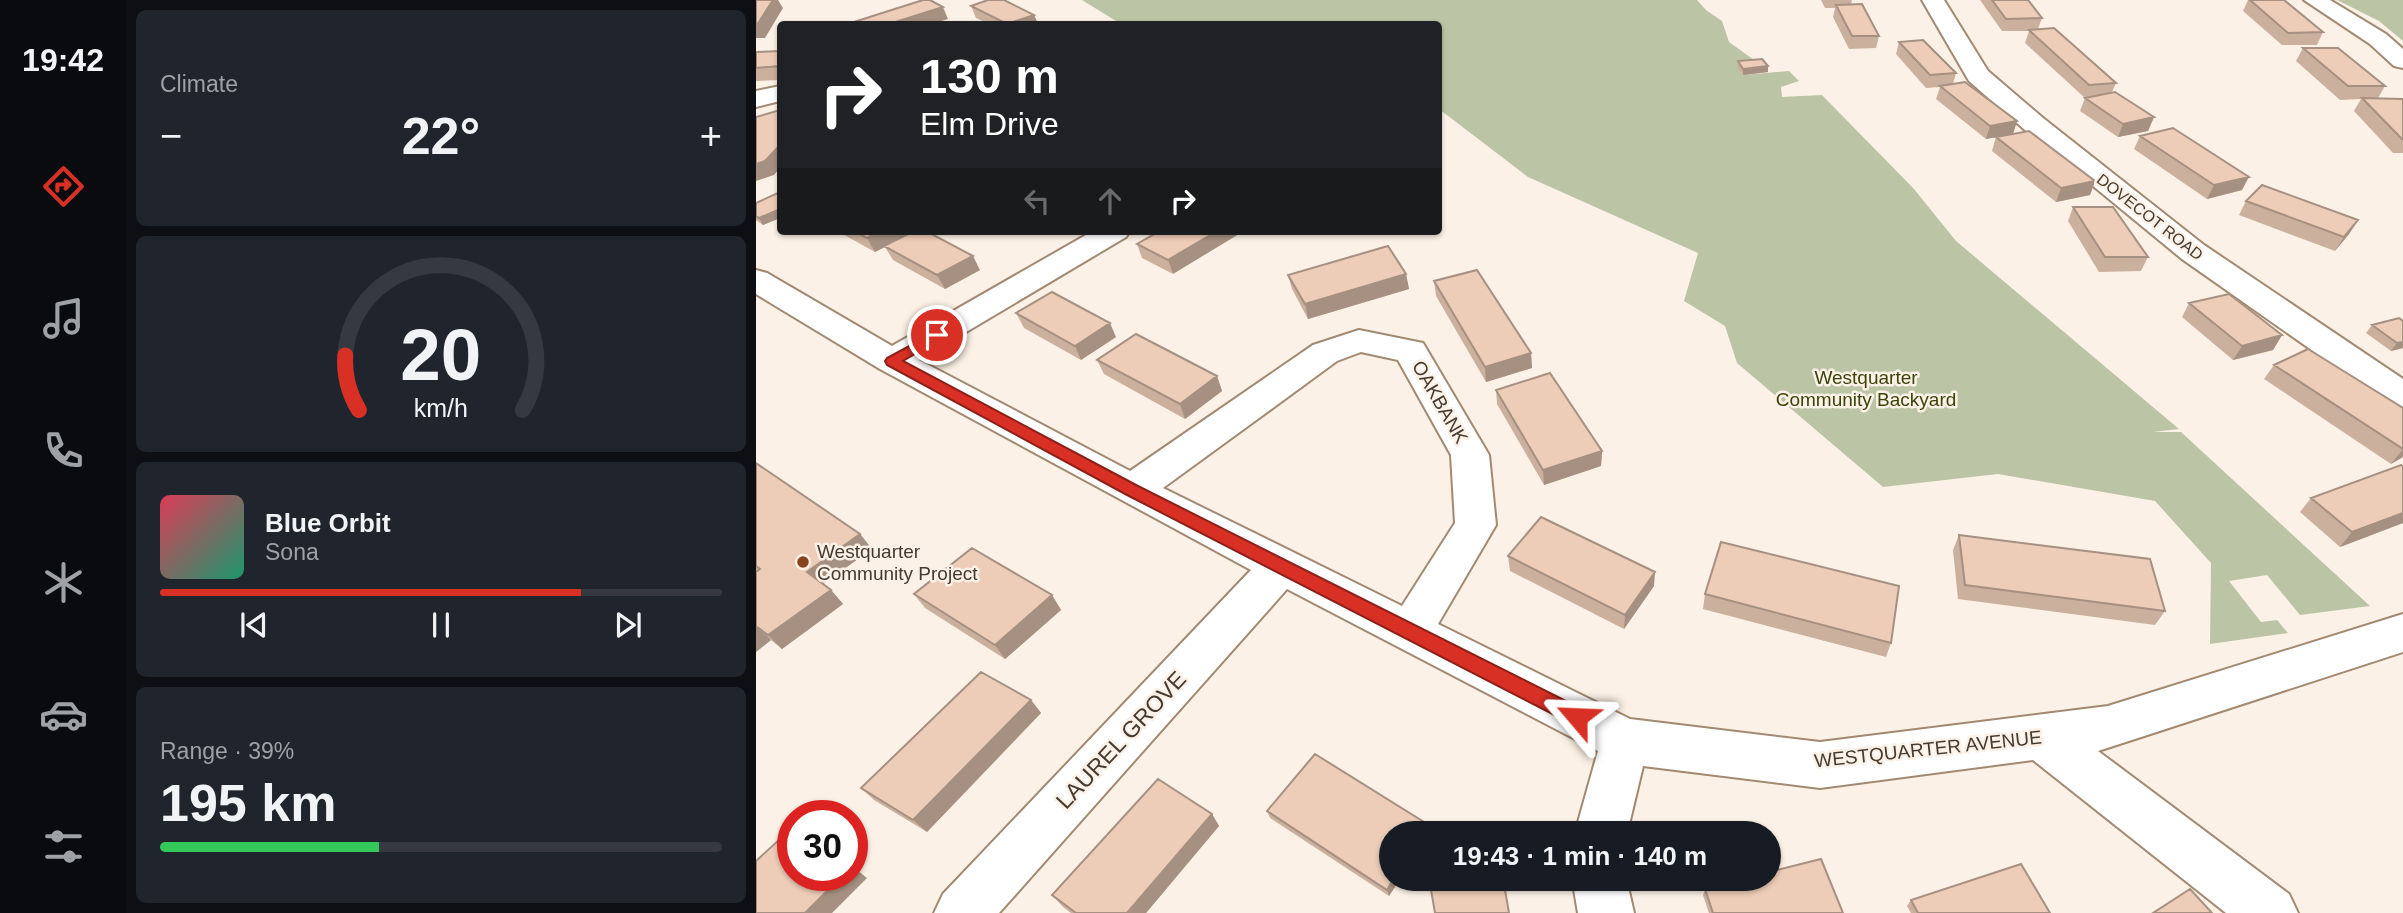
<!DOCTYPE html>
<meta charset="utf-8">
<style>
:root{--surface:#171b24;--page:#20242c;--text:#f1f3f6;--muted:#9ea1a6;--line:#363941;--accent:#d93025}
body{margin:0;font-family:Arial,sans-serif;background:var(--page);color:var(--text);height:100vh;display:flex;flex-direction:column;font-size:26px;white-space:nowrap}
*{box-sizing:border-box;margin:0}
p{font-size:23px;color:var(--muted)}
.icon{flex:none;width:38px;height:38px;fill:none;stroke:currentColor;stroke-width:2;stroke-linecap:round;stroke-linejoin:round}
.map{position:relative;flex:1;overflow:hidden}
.details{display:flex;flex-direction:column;gap:10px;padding:10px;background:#0d0f14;width:630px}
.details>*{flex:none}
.top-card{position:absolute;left:21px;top:21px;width:665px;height:214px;border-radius:7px;box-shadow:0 2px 5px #0004;background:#202124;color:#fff;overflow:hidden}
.speed{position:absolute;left:21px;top:800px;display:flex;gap:14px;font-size:35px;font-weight:700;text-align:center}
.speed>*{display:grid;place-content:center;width:91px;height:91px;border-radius:50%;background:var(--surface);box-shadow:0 2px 5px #0004;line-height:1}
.speed .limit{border:10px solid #d22;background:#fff;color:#111}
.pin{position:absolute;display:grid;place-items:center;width:60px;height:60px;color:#fff;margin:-30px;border:4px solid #fff;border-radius:50%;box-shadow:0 2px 7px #0007}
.me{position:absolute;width:77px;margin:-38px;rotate:296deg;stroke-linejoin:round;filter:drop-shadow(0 0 5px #0008)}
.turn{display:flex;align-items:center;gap:24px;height:147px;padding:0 28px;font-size:32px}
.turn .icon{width:91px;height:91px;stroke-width:2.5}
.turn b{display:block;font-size:49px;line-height:60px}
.lanes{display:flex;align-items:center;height:66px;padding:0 28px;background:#0003;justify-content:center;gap:35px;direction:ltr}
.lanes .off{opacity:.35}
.big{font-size:52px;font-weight:700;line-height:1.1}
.details .card{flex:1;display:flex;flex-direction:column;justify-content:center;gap:10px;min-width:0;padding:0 24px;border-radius:10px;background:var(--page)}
.details .dial{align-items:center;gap:0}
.dial svg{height:182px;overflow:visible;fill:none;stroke:var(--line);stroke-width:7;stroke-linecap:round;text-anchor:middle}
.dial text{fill:var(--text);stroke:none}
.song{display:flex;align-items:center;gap:21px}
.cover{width:84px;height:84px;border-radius:10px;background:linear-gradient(135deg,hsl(350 70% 55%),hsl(160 70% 35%))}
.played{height:7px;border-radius:4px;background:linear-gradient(90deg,var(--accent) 75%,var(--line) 75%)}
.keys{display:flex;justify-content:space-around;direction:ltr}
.heat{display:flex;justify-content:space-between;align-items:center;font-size:38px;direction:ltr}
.charge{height:10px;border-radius:5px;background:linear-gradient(90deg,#34c759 39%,var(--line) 0)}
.trip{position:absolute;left:623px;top:821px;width:402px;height:70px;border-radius:35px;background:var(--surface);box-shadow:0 2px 5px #0004;font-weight:700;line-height:70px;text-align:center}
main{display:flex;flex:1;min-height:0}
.menu{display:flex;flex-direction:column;width:126px;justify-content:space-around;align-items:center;background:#090b0e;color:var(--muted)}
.menu .icon{width:49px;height:49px}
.menu .on{color:var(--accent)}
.menu b{font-size:32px;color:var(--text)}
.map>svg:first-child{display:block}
.green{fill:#bcc4a6}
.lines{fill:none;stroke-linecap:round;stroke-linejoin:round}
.minor-casing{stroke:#a28971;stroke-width:4}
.major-casing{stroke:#a28971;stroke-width:4}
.minor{fill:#fff;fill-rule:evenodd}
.major{fill:#fff;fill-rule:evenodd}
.wall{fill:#ccb09e}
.shaded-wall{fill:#a69081}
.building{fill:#edcdb8;stroke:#a69081;stroke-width:2}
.route{fill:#d93025;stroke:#8d1f18;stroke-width:2}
.poi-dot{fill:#88431a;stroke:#fcf1e6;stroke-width:2.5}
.labels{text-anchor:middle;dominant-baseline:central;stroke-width:5;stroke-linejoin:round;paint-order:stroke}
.far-street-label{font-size:16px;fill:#453a30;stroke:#fcf1e6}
.park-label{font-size:19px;fill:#3a440a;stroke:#fcf1e6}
.street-label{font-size:19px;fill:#453a30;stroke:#fcf1e6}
.poi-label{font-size:19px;fill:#453a30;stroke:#fcf1e6;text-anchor:start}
.near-street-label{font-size:23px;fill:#453a30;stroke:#fcf1e6}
</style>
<main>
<nav class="menu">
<b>19:42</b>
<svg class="icon on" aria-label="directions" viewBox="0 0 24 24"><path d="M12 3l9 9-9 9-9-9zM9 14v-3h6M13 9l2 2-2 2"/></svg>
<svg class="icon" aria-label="music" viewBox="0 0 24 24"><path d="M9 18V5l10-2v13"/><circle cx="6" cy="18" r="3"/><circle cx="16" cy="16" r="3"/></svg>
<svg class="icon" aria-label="phone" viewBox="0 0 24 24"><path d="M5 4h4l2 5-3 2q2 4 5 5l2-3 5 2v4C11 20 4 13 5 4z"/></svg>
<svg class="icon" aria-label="climate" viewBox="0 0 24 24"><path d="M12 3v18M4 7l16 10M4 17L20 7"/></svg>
<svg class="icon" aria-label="car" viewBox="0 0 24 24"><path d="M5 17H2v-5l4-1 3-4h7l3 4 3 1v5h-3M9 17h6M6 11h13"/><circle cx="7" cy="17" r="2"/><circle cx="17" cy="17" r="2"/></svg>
<svg class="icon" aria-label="filters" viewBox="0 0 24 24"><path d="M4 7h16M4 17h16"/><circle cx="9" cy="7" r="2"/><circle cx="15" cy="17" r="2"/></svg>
</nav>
<section class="details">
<div class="card"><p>Climate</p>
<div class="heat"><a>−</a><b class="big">22°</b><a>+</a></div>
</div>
<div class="card dial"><svg viewBox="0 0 100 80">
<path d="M14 69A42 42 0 1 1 86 69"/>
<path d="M14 69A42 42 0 0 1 8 45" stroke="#d93025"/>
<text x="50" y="56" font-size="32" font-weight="700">20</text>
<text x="50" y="72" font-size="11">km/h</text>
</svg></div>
<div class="card">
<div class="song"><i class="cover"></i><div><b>Blue Orbit</b><p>Sona</p></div></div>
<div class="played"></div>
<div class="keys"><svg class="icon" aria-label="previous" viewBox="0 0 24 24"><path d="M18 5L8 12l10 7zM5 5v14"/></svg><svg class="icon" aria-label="pause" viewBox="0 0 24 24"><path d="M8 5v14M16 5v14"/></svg><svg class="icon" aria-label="next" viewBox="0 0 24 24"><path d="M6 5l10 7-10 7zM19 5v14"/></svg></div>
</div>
<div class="card"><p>Range · 39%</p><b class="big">195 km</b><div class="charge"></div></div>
</section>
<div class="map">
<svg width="1647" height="913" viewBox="0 0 1647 913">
<rect width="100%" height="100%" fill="#fcf1e6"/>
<!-- green -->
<path class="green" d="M326,0H941L950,10L966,21L973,42L1005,65L986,75L1033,71L1043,81L1025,87L1026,97L1066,95L1158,189L1200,241L1423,429L1397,432H1425L1614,606L1544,615L1511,575L1473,581L1505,622L1521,620L1532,633L1454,644L1455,563L1399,501L1242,474L1127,487L981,363L969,326L928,301L942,253L772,177L683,109L682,24H365Z
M1581,0H1647V41L1623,21Z"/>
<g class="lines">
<defs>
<path id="minor" d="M1166,0H1188L1232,71L1287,118L1448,245L1647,379V408L1634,405L1426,259L1269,130L1213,81Z
M24,86V101L0,107V91Z
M337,231H374L370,237L163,360L374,471L557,345L603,330L667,343L733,455L740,525L682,624L874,719L1064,742L1352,706L1647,614V652L1342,751L1533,894L1542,913H1470L1277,760L1064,788L887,766L871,833H819L842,751L531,589L243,913H178L187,894L495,570L124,369L0,294V270L11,273L136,346ZM605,352L642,360L695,455L699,523L646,606L407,488L581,361Z
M816,878H870L878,913H822Z"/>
<path id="major" d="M1548,0H1574L1630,34L1647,49V68L1638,66L1614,44Z"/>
</defs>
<!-- minor casing -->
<use href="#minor" class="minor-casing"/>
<!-- major casing -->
<use href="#major" class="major-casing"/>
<!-- minor -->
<use href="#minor" class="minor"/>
<!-- major -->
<use href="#major" class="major"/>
</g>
<!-- wall -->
<path class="wall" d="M1065,0H1096L1095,5L1123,36L1120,48L1093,49L1077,17L1079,8H1069Z
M1224,0H1272L1286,18L1282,29L1360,83L1356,92L1398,117L1392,131L1362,137L1324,111L1329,98L1269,43L1273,31H1246Z
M1492,0H1528L1567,32L1561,45H1526L1487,11Z
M215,6L278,15L282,24H233L220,18Z
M1143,42L1200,73L1197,84L1261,121L1257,134L1339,181L1334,195L1300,202L1236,151L1240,137L1230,139L1180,99L1184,87L1170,88L1140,54Z
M1547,48L1629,86L1622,98L1647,99V153H1637L1598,111L1605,99L1584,100L1540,61Z
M24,51V80L0,81V52Z
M982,61L1012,66V72L987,75L981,68Z
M1384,136L1486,190L1451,199L1378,149Z
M24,192V218L7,225L0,220V203Z
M1490,201L1602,220L1593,234L1579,251L1483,215Z
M1317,207L1392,257L1385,271L1343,272L1312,221Z
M81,231H170L224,270L189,289L137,260L129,247L119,252Z
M404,231L417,274L386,258L381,244Z
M650,274L653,289L552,319L536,289L532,275Z
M678,281L775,353L776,368L730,382L680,296Z
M1433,303L1526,335L1517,350L1477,360L1426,317Z
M260,313L360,337L325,360L268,328Z
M1616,325L1647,348L1635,351L1610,333Z
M341,360L461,376L466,391L429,419L348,374Z
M1518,365L1647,408V457L1635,464L1508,379Z
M740,390L846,451L845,466L788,485L741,404Z
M0,463L104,534L116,549L67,584L75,590L87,604L26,649L15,640L0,652L1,571H0Z
M1555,498L1647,523L1584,547L1544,512Z
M1203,535L1409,611L1399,625L1202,599L1197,550Z
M752,556L898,586L868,629L754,571Z
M158,594L296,595L305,610L249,659L169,608Z
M949,594L1135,643L1130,657L947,609Z
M275,700L285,713L171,832L118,800L105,788Z
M511,811L676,827L633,896L514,818Z
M456,814L463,826L390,913H315L307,907L296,895Z
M949,889L1087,913H953L947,895Z
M1155,900L1294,913H1155L1151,906Z"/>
<!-- shaded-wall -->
<path class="shaded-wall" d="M17,0H22L27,8L9,38H0V25Z
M187,7L192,19L176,24H133Z
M278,15L282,24H251Z
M1012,66V72L987,75V69Z
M1398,117L1392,131L1362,137L1367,124Z
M1261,121L1257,134L1230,139L1234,126Z
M24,145V168L18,175L0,181V164Z
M1493,177L1486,190L1451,199L1458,185Z
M1339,181L1334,195L1300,202L1305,188Z
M24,209V218L7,225L3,218Z
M1602,220L1593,234L1579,251L1588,237Z
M124,231H160L119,252L111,238Z
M461,231H488L417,274L412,260Z
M217,256L224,270L189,289L181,275Z
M650,274L653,289L552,319L549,304Z
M354,323L360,337L325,360L319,346Z
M1526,335L1517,350L1477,360L1486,346Z
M1647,342V348L1635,351L1641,343Z
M775,353L776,368L730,382L729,367Z
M461,376L466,391L429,419L424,404Z
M1647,449V457L1635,464Z
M846,451L845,466L788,485L787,470Z
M1647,513V523L1584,547L1596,532Z
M104,534L116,549L64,586L51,572Z
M899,572L898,586L868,629L869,615Z
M75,590L87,604L26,649L12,635Z
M296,595L305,610L249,659L239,645Z
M0,627H1L15,640L0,652Z
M275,700L285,713L171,832L157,820Z
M456,814L463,826L390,913H371Z
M676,827L677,833H671Z
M96,866L111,878L76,913H49L87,875H96Z
M638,878H645L633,896L631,890Z"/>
<!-- building -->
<path class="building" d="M0,0H17L1,25H0Z
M167,0H174L187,7L133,24H107L101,21Z
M232,0H248L278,15L251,24L215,6Z
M1236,0H1272L1286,18L1250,19Z
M1494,0H1528L1567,32L1532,33Z
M1106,4L1123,36H1096L1080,5Z
M1298,28L1360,83L1333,85L1273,30Z
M1167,40L1200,73L1174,75L1143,42Z
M1547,48H1582L1629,86H1592Z
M24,51V66L0,68V52Z
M1006,59L1012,66L987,69L982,61Z
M1209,82L1261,121L1234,126L1184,86Z
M1359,92L1398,117L1367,124L1329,98Z
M1606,98L1647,99V139H1646Z
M24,110V145L9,161L0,164V117Z
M1417,128L1493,177L1458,185L1384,136Z
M1273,131L1339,181L1305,188L1240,137Z
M1506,185L1602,220L1588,237L1490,201Z
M24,192V209L3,218L0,216V203Z
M1317,207H1357L1392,257H1349Z
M98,231H124L111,238Z
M158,231H170L217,256L181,275L128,246Z
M404,231H461L412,260L381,244Z
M632,246L650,274L549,304L532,275Z
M721,270L775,353L729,367L678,281Z
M296,292L354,323L319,346L260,313Z
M1473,294L1526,335L1486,346L1433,303Z
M1643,318L1647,321V342L1641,343L1616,325Z
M380,334L461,376L424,404L341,360Z
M1552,349L1647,408V449L1518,365Z
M794,373L846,451L787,470L740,390Z
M0,463L104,534L51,572L75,590L12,635L1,627H0V572L4,569L0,566Z
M1645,465L1647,466V513L1596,532L1555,498Z
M785,517L899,572L869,615L752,556Z
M1203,535L1394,559L1409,611L1209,585Z
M965,542L1143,586L1135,643L949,594Z
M216,548L296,595L239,645L158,594Z
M225,672L275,700L157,820L105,788Z
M559,754L676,827L671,833H635V878H638L631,890L511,811Z
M402,779L456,814L371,913H320L296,895Z
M37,827V875H87L49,913H0V861Z
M1065,859L1087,913H957L949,889L989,878H1013V872Z
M1265,864L1294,913H1162L1155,900Z
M696,878H747L753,913H679L674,884Z
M1434,889L1456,913H1397Z"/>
<!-- route -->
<path class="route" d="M181,331L188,335L186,338L147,361L382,486L828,710L831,717L828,723L821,726L814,723L371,495L131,365L129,361L131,358Z"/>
<!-- markers -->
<circle class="poi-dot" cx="47" cy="562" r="7"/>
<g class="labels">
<!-- far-street labels -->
<g class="far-street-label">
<text transform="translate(1394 217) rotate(38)">DOVECOT ROAD</text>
</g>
<!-- park labels -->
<g class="park-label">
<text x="1110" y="377">Westquarter<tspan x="1110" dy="22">Community Backyard</tspan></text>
</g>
<!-- street labels -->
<g class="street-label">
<text transform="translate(684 402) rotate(60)">OAKBANK</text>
<text transform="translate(1172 749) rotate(-6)">WESTQUARTER AVENUE</text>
</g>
<!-- poi labels -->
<g class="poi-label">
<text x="61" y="551">Westquarter<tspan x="61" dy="22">Community Project</tspan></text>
</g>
<!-- near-street labels -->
<g class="near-street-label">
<text transform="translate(365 740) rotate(-47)">LAUREL GROVE</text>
</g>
</g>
</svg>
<div class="speed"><div class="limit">30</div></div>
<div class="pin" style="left:181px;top:335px;background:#d93025"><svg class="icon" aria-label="arrive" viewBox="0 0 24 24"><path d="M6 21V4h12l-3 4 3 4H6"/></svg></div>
<svg class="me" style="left:821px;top:717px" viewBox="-20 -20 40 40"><path d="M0-17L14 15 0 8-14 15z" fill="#d93025" stroke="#fff" stroke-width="4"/></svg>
<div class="trip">19:43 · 1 min · 140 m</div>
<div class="top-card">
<div class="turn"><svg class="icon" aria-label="right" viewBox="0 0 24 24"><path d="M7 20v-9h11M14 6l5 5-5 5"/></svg><div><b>130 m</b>Elm Drive</div></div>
<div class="lanes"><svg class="icon off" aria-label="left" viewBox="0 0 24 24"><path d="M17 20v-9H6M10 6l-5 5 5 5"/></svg><svg class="icon off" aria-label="ahead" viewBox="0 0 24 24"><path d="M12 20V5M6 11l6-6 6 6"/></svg><svg class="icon" aria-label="right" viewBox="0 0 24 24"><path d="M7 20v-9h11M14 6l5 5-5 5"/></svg></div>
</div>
</div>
</main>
